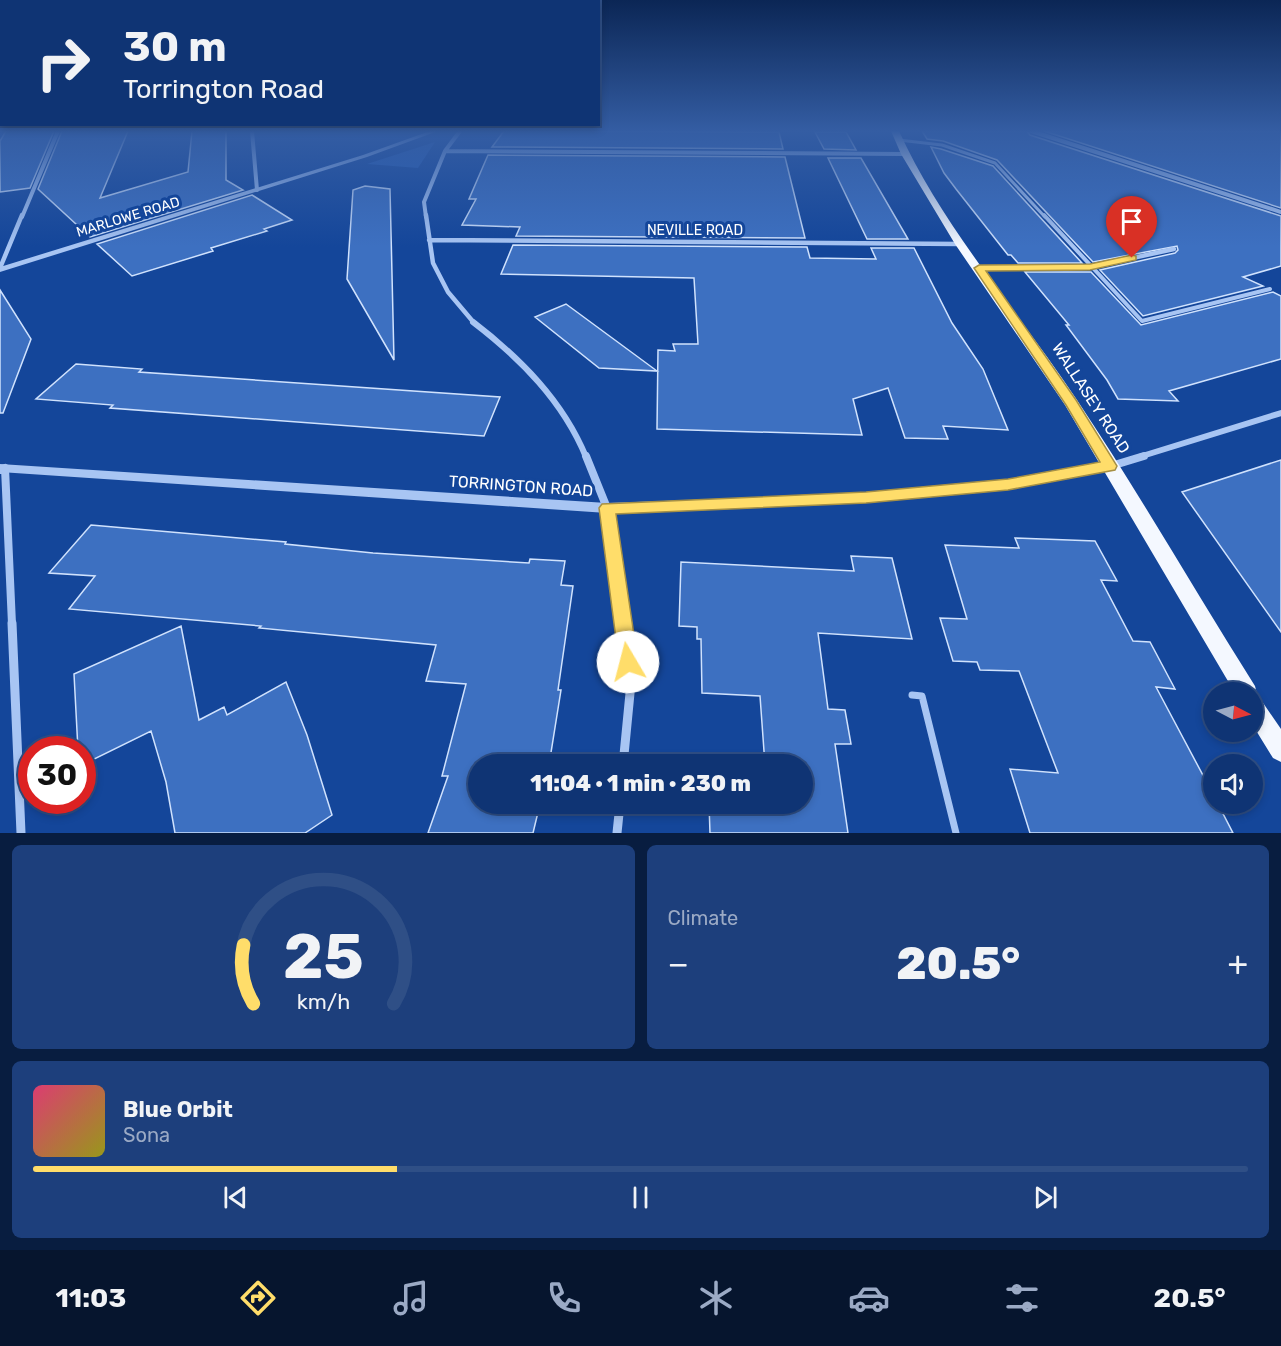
<!DOCTYPE html>
<meta charset="utf-8">
<style>
:root{--surface:#0f3474;--page:#1d3f7c;--text:#f1f3f6;--muted:#9baac5;--line:#2f4f86;--accent:#ffdd6a}
body{margin:0;font-family:Rubik,sans-serif;background:var(--page);color:var(--text);height:100vh;display:flex;flex-direction:column;font-size:22px;white-space:nowrap}
*{box-sizing:border-box;margin:0}
p{font-size:20px;color:var(--muted)}
.icon{flex:none;width:33px;height:33px;fill:none;stroke:currentColor;stroke-width:2;stroke-linecap:round;stroke-linejoin:round}
.map{position:relative;height:833px;overflow:hidden}
.sheet{display:flex;flex-direction:column;gap:12px;padding:12px;background:#081d40;flex:1}
.sheet>*{flex:none}
.guide{position:absolute;left:0px;top:0px;width:600px;height:126px;box-shadow:0 3px 9px #0003,0 0 0 2px var(--line);background:#0f3474;color:var(--text);overflow:hidden}
.needle{width:39px;rotate:96deg}
.fabs{position:absolute;left:1203px;top:682px;display:grid;gap:12px}
.fabs a{display:grid;place-items:center;width:60px;height:60px;border-radius:50%;background:var(--surface);box-shadow:0 3px 9px #0003,0 0 0 2px var(--line);font-size:30px}
.speed{position:absolute;left:18px;top:736px;display:flex;gap:12px;font-size:30px;font-weight:700;text-align:center}
.speed>*{display:grid;place-content:center;width:78px;height:78px;border-radius:50%;background:var(--surface);box-shadow:0 3px 9px #0003,0 0 0 2px var(--line);line-height:1}
.speed .limit{border:9px solid #d22;background:#fff;color:#111}
.pin{position:absolute;display:grid;place-items:center;width:51px;height:51px;color:#fff;margin:-62px -26px;border-radius:50% 50% 50% 0;rotate:-45deg;box-shadow:0 0 6px #0007}
.pin .icon{rotate:45deg}
.me{position:absolute;width:66px;margin:-33px;rotate:352deg;stroke-linejoin:round;filter:drop-shadow(0 0 4px #0008)}
.turn{display:flex;align-items:center;gap:21px;height:126px;padding:0 24px;font-size:27px}
.turn .icon{width:78px;height:78px;stroke-width:2.5}
.turn b{display:block;font-size:42px;line-height:51px}
.big{font-size:45px;font-weight:800;line-height:1.1}
.sheet .card{flex:1;display:flex;flex-direction:column;justify-content:center;gap:9px;min-width:0;padding:0 21px;border-radius:9px;background:var(--page)}
.sheet .dial{align-items:center;gap:0}
.dial svg{height:156px;overflow:visible;fill:none;stroke:var(--line);stroke-width:7;stroke-linecap:round;text-anchor:middle}
.dial text{fill:var(--text);stroke:none}
.song{display:flex;align-items:center;gap:18px}
.cover{width:72px;height:72px;border-radius:9px;background:linear-gradient(135deg,hsl(340 70% 55%),hsl(60 70% 35%))}
.played{height:6px;border-radius:3px;background:linear-gradient(90deg,var(--accent) 30%,var(--line) 30%)}
.keys{display:flex;justify-content:space-around;direction:ltr}
.heat{display:flex;justify-content:space-between;align-items:center;font-size:33px;direction:ltr}
.sheet .tiles{flex:1;display:grid;gap:12px;grid-template-columns:1fr 1fr}
.card:last-child{grid-column:span 2}
.trip{position:absolute;left:468px;top:754px;width:345px;height:60px;border-radius:30px;background:var(--surface);box-shadow:0 3px 9px #0003,0 0 0 2px var(--line);font-weight:800;line-height:60px;text-align:center}
.tabs{display:flex;height:96px;justify-content:space-around;align-items:center;background:#06152e;color:var(--muted)}
.tabs .icon{width:42px;height:42px}
.tabs .selected{color:var(--accent)}
.tabs b{font-size:27px;color:var(--text)}
.map>svg:first-child{display:block}
.green{fill:#275fb8}
.building{fill:#3d70c1;stroke:#d0e2fd;stroke-width:1.5}
.lines{fill:none;stroke-linecap:round;stroke-linejoin:round}
.service-far2{stroke:#a8c5f3;stroke-width:3}
.service-far1{stroke:#a8c5f3;stroke-width:4}
.service{stroke:#a8c5f3;stroke-width:7}
.minor-far4{stroke:#a8c5f3;stroke-width:4}
.minor-far3{stroke:#a8c5f3;stroke-width:4.5}
.minor-far2{stroke:#a8c5f3;stroke-width:6}
.minor-far1{stroke:#a8c5f3;stroke-width:8}
.minor{stroke:#a8c5f3;stroke-width:9}
.tertiary{fill:#a8c5f3;fill-rule:evenodd}
.primary{fill:#f4f8ff;fill-rule:evenodd}
.route{fill:#ffdd6a;stroke:#a69045;stroke-width:1.5}
.labels{text-anchor:middle;dominant-baseline:central;stroke-width:6;stroke-linejoin:round;paint-order:stroke}
.far-street-label{font-size:14px;fill:#fff;stroke:#14469a}
.street-label{font-size:16px;fill:#fff;stroke:#14469a}
</style>
<div class="map">
<svg width="1281" height="833" viewBox="0 0 1281 833">
<rect width="100%" height="100%" fill="#14469a"/>
<!-- green -->
<path class="green" d="M435,142L418,168L367,164Z"/>
<!-- building -->
<path class="building" d="M6,131H54L30,188L0,192V141Z
M62,131H128L100,198L188,172L192,131H226V180L243,190L90,237L38,189Z
M504,131L779,132L783,149L492,147Z
M922,131H1027L1030,135L1281,216V266L1243,277L1263,286L1143,316L1100,270L1175,253L1178,250L1177,246L1093,262L997,160L943,141L927,139Z
M1044,131H1281V208Z
M815,132H846L856,150L824,149Z
M931,147L941,149L993,166L1082,263H1018L1011,255H1008L956,189L944,173Z
M488,155L785,157L805,238L516,236L520,227L462,225L476,199H469Z
M828,158H861L908,239H867Z
M365,186L390,189L394,360L347,279L353,190Z
M252,195L292,220L264,229L267,231L211,248L213,251L132,276L97,244Z
M513,245L807,247L810,258L876,259L871,248H914L952,323L983,369L1008,430L943,426L948,439L905,438L888,388L853,399L862,435L657,429L658,350L675,351L673,344H698L694,278L501,274Z
M1025,272H1091L1141,325L1273,292L1281,296V359L1169,391L1178,401L1118,399L1107,380L1066,325H1069Z
M0,290L31,339L3,413H0Z
M566,304L657,371L599,368L535,317Z
M76,364L142,369L139,372L500,397L484,436L110,408L113,405L36,399Z
M1281,460V632L1182,492Z
M91,525L286,542L285,544L373,553L529,563L530,559L565,561L561,585L573,586L558,690H561L549,765H478V804H540L533,833H428L448,776H442L466,684L426,681L436,645L259,628L261,626L69,609L95,576L49,573Z
M1015,538L1095,541L1117,581L1101,580L1133,641L1150,642L1175,689L1156,687L1214,796V804H1218L1233,833H1030L1010,769L1058,773L1019,671L980,670L977,662L953,661L940,618L967,619L945,545L1019,548Z
M851,556L892,558L912,639L818,633L828,709L845,710L851,744H835L848,833H710L709,804H802V765H765L760,696L702,693L701,639H697V627L679,626L681,562L854,571Z
M181,626L199,720L224,707L227,715L286,682L307,735L332,815L305,833H175L166,782L151,731L82,765V750H78L74,674Z"/>
<g class="lines">
<!-- service-far2 -->
<path class="service-far2" d="M899,140L942,145L995,163L1045,217"/>
<!-- service-far1 -->
<path class="service-far1" d="M1044,215L1142,321L1270,289"/>
<!-- service -->
<path class="service" d="M912,695L922,696L956,833"/>
<!-- minor-far4 -->
<path class="minor-far4" d="M252,131L257,190
M1031,131L1281,212
M445,151L905,154
M22,217L58,131
M426,217L424,202L445,151L460,131"/>
<!-- minor-far3 -->
<path class="minor-far3" d="M426,215L433,263L448,292L475,324
M429,240L960,244
M0,268L22,215
M979,268L1091,267L1174,249"/>
<!-- minor-far2 -->
<path class="minor-far2" d="M473,322C520,358 563,401 586,457
M1139,457L1281,413"/>
<!-- minor-far1 -->
<path class="minor-far1" d="M586,456L607,508L623,624
M1111,466L1144,456
M0,470L5,468L12,624"/>
<!-- minor -->
<path class="minor" d="M12,623L21,833
M623,623L631,683L623,765
M617,833L620,804"/>
<!-- tertiary -->
<path class="tertiary" d="M430,131H438L367,157L0,272V267L363,155Z
M1110,462L1114,463L1116,466L1114,469L1008,489L866,502L607,513L0,472V464L607,503L866,494L1008,481Z"/>
<!-- primary -->
<path class="primary" d="M891,131H899C942,226 1019,313 1077,400C1139,493 1195,591 1255,686L1257,694L1281,729V762L1273,758L1252,724V693H1235L1065,405L955,244L901,154Z"/>
</g>
<!-- sky -->
<linearGradient id="sky" x2="0" y2="1"><stop stop-color="#0b2655"/><stop offset="0.53" stop-color="#345da3"/><stop offset="1" stop-color="#345da3" stop-opacity="0"/></linearGradient>
<rect width="1281" height="247" fill="url(#sky)"/>
<!-- route -->
<path class="route" d="M1132,255L1136,256V260L1090,270L986,271L1076,400L1117,466L1115,470L1008,490L866,503L616,514L638,662L635,668L628,670L621,668L619,662L599,508L602,504L866,492L1008,479L1100,462L1066,405L974,268L979,265L1090,264Z"/>
<g class="labels">
<!-- far-street labels -->
<g class="far-street-label">
<text transform="translate(128 217) rotate(-17)">MARLOWE ROAD</text>
<text x="695" y="230">NEVILLE ROAD</text>
</g>
<!-- street labels -->
<g class="street-label">
<text transform="translate(1091 398) rotate(57)">WALLASEY ROAD</text>
<text transform="translate(521 486) rotate(4)">TORRINGTON ROAD</text>
</g>
</g>
</svg>
<div class="fabs">
<a><svg class="needle" viewBox="-14 -14 28 28"><path d="M0-13l5 13h-10z" fill="#e53935"/><path d="M0 13l5-13h-10z" fill="#9baac5"/></svg></a>
<a><svg class="icon" aria-label="sound" viewBox="0 0 24 24"><path d="M4 9h4l5-4v14l-5-4H4zM17 9q2 3 0 6"/></svg></a>
</div>
<div class="speed"><div class="limit">30</div></div>
<div class="pin" style="left:1132px;top:258px;background:#d93025"><svg class="icon" aria-label="arrive" viewBox="0 0 24 24"><path d="M6 21V4h12l-3 4 3 4H6"/></svg></div>
<svg class="me" style="left:628px;top:662px" viewBox="-20 -20 40 40"><circle r="19" fill="#fff"/><path d="M0-13L10 11 0 6-10 11z" fill="#ffdd6a"/></svg>
<div class="trip">11:04 · 1 min · 230 m</div>
<div class="guide">
<div class="turn"><svg class="icon" aria-label="right" viewBox="0 0 24 24"><path d="M7 20v-9h11M14 6l5 5-5 5"/></svg><div><b>30 m</b>Torrington Road</div></div>
</div>
</div>
<section class="sheet">
<div class="tiles">
<div class="card dial"><svg viewBox="0 0 100 80">
<path d="M14 69A42 42 0 1 1 86 69"/>
<path d="M14 69A42 42 0 0 1 9 39" stroke="#ffdd6a"/>
<text x="50" y="56" font-size="32" font-weight="700">25</text>
<text x="50" y="72" font-size="11">km/h</text>
</svg></div>
<div class="card"><p>Climate</p>
<div class="heat"><a>−</a><b class="big">20.5°</b><a>+</a></div>
</div>
<div class="card">
<div class="song"><i class="cover"></i><div><b>Blue Orbit</b><p>Sona</p></div></div>
<div class="played"></div>
<div class="keys"><svg class="icon" aria-label="previous" viewBox="0 0 24 24"><path d="M18 5L8 12l10 7zM5 5v14"/></svg><svg class="icon" aria-label="pause" viewBox="0 0 24 24"><path d="M8 5v14M16 5v14"/></svg><svg class="icon" aria-label="next" viewBox="0 0 24 24"><path d="M6 5l10 7-10 7zM19 5v14"/></svg></div>
</div>
</div>
</section>
<nav class="tabs">
<b>11:03</b>
<svg class="icon selected" aria-label="directions" viewBox="0 0 24 24"><path d="M12 3l9 9-9 9-9-9zM9 14v-3h6M13 9l2 2-2 2"/></svg>
<svg class="icon" aria-label="music" viewBox="0 0 24 24"><path d="M9 18V5l10-2v13"/><circle cx="6" cy="18" r="3"/><circle cx="16" cy="16" r="3"/></svg>
<svg class="icon" aria-label="phone" viewBox="0 0 24 24"><path d="M5 4h4l2 5-3 2q2 4 5 5l2-3 5 2v4C11 20 4 13 5 4z"/></svg>
<svg class="icon" aria-label="climate" viewBox="0 0 24 24"><path d="M12 3v18M4 7l16 10M4 17L20 7"/></svg>
<svg class="icon" aria-label="car" viewBox="0 0 24 24"><path d="M5 17H2v-5l4-1 3-4h7l3 4 3 1v5h-3M9 17h6M6 11h13"/><circle cx="7" cy="17" r="2"/><circle cx="17" cy="17" r="2"/></svg>
<svg class="icon" aria-label="filters" viewBox="0 0 24 24"><path d="M4 7h16M4 17h16"/><circle cx="9" cy="7" r="2"/><circle cx="15" cy="17" r="2"/></svg>
<b>20.5°</b>
</nav>
